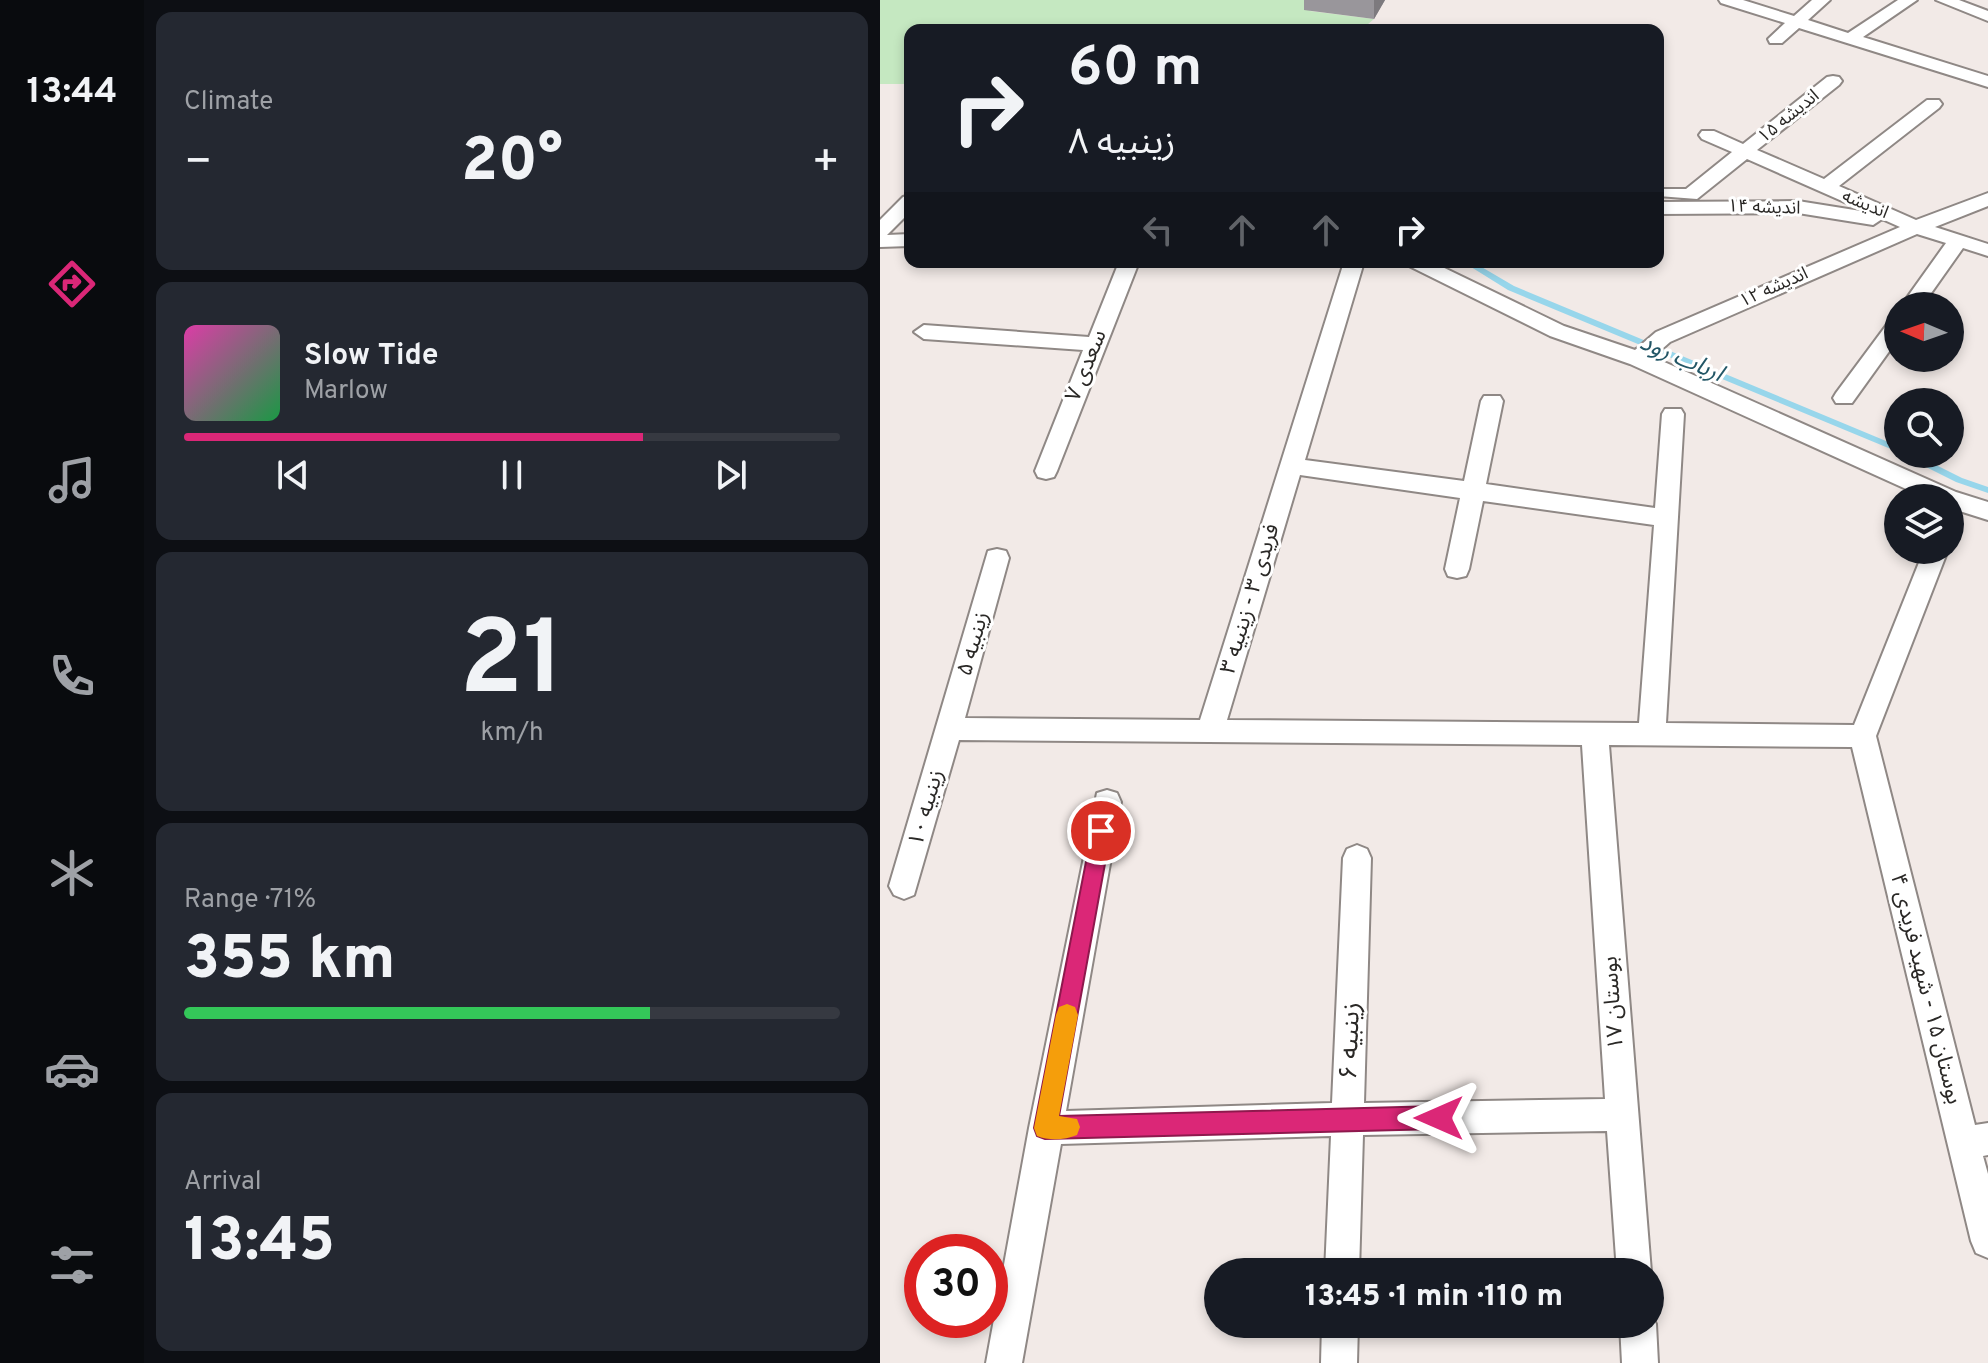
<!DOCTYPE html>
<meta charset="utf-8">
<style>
:root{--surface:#171b24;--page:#242831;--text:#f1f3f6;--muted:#9ea1a6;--line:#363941;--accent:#db2777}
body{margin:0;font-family:Overpass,"Noto Sans Arabic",sans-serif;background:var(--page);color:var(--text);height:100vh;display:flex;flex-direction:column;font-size:30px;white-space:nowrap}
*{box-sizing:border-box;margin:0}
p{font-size:26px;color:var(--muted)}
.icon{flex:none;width:44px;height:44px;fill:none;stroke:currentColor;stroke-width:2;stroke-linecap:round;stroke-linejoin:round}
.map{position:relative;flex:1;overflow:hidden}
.drawer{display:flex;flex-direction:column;gap:12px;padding:12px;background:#0d0f14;width:736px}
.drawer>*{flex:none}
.guide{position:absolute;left:24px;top:24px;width:760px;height:244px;border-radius:16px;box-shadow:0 4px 12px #0003;background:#171b24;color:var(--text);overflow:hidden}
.needle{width:52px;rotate:272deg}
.controls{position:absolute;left:1004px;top:292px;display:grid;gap:16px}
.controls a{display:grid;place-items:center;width:80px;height:80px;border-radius:50%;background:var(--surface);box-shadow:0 4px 12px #0003;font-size:40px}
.speed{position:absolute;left:24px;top:1234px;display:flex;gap:16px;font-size:40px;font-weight:700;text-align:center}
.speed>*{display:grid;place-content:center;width:104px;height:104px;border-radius:50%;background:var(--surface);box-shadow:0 4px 12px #0003;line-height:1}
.speed .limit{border:12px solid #d22;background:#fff;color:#111}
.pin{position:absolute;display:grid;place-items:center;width:68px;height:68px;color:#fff;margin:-34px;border:4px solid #fff;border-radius:50%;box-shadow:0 2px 8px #0007}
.me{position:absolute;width:88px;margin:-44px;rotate:270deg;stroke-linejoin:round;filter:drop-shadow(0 0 6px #0008)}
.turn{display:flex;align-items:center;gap:28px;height:168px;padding:0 32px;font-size:36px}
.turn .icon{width:104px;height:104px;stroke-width:2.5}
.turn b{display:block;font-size:56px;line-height:68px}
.lanes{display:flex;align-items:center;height:76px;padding:0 32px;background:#0003;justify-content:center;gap:40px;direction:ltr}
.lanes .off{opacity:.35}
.big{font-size:60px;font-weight:800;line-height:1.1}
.drawer .card{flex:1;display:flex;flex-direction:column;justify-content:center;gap:12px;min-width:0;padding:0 28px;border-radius:16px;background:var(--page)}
.drawer .dial{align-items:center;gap:0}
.dial b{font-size:104px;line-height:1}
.song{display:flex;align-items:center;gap:24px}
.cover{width:96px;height:96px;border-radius:12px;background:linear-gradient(135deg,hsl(320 70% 55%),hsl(140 70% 35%))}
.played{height:8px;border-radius:4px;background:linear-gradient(90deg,var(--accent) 70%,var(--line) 70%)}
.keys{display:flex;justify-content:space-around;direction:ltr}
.heat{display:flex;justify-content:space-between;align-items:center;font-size:44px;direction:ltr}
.charge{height:12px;border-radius:6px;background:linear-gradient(90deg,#34c759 71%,var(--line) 0)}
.trip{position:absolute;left:324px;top:1258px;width:460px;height:80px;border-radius:40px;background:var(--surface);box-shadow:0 4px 12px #0003;font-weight:800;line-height:80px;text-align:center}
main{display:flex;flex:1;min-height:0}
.menu{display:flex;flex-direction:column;width:144px;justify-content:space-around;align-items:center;background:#090b0e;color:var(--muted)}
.menu .icon{width:56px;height:56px}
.menu .selected{color:var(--accent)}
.menu b{font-size:36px;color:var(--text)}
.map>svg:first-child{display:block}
.green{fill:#c5e8c1}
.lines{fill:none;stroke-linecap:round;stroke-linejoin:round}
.stream{fill:#97d6eb;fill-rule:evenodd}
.street-casing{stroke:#8f8885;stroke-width:4}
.street{fill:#fff;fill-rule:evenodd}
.wall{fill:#99969b}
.shaded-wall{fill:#7d7a7e}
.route{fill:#db2777;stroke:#8e194d;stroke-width:2}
.slow{fill:#f59e0b}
.labels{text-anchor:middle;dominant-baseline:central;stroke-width:6;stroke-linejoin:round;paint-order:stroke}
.far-street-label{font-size:18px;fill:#2a2826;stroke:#fff}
.street-label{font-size:22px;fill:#2a2826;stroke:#fff}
.water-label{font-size:24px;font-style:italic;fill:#225666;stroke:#fff}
.near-street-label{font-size:26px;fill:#2a2826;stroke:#fff}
</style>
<main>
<nav class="menu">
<b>13:44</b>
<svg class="icon selected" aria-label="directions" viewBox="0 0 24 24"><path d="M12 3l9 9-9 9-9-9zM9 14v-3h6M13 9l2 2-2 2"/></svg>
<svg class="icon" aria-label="music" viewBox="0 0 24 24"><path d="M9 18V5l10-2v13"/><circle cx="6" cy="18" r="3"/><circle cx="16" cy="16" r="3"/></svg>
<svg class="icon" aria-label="phone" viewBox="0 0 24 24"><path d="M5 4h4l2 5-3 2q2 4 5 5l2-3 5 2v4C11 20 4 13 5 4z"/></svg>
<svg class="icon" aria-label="climate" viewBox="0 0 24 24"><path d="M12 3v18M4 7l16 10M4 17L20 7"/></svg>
<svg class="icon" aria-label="car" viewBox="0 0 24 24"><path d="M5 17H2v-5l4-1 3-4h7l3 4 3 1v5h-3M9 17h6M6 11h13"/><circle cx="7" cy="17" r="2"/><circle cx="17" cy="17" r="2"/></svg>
<svg class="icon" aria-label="filters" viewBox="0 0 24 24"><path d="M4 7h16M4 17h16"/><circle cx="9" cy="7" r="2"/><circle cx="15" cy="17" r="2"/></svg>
</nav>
<section class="drawer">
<div class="card"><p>Climate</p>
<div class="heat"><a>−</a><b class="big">20°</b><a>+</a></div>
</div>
<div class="card">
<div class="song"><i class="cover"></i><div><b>Slow Tide</b><p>Marlow</p></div></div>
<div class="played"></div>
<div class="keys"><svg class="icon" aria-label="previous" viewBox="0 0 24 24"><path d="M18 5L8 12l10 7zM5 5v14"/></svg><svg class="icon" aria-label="pause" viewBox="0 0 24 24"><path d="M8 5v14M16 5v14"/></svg><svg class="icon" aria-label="next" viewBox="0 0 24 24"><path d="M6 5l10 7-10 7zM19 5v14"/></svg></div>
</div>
<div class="card dial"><b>21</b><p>km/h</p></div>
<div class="card"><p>Range · 71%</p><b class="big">355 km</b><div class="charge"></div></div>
<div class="card"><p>Arrival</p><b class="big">13:45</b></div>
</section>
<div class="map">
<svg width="1108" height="1363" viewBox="0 0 1108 1363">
<rect width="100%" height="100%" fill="#f2eae7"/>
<!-- green -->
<path class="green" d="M0,0H433L430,11L494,19L481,30H30V84H0Z"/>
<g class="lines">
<!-- stream -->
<path class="stream" d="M583,262H593L634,286L1018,446V452L628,290Z
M1023,454H1034L1082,478L1108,487V493L1076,482L1024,456Z"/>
<defs>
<path id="street" d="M839,0H863L914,16L932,0H950L928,20L968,33L1018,0H1037L983,37L1108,76V87L919,28L902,43H890L888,39L905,23L841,3Z
M1056,0H1079L1108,11V21Z
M953,76L959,77L962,81L959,85L877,150L944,179L1047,100H1059L1062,104L1059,108L959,186L1036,220L1108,193V206L1055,227L1108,244V256L1083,248L1042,306H1021L1066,243L1037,234L790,342L773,357L1076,492L1108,502V520L1070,508V498H1046L750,364L670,336L529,266L526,262H552L684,326L755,350L776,332L1020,227L1002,219L993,225L918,213L778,214V202L918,201L987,212L867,159L817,199L778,196V189H806L852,152L822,139L819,135L822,131H834L863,144L947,77Z
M30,195V212L7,235L30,234V246L0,247V220L23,197Z
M239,262H259L177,471L174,477L166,479L158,477L155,471L203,350L44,339L34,332L44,325L209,337Z
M464,262H484L425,460L584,481L601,401L604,396H620L623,401L606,484L775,508L782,414L785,409H801L804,414L786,723L974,725L1044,550H1068L996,736L1095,1125L1108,1123V1155L1103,1156L1108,1174V1258L1096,1253L1091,1241L972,747L729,745L771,1272L770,1275V1272H737L727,1131L483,1135L479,1272H445L451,1136L181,1144L142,1363H106L149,1128L217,793L227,790L237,793L241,802L186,1111L452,1103L463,858L467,849L477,845L487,849L491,858L484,1103L725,1099L702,745L79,740L34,895L24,899L14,895L9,886L108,551L117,549L126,551L129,558L85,718L320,720ZM420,475L580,498L565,569L568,576L577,578L586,576L589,569L603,501L774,525L759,723L347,720Z
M1018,317V339L972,403H956L953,398L956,393L1011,319Z
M770,1311L776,1324L778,1363H742L740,1324H770Z
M442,1324H478L477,1363H441Z"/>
</defs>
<!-- street casing -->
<use href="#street" class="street-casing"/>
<!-- street -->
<use href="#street" class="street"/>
</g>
<!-- wall -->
<path class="wall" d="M424,0H505L494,19L424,10Z"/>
<!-- shaded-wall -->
<path class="shaded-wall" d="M494,0H505L494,19Z"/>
<!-- route -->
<path class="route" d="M221,822L228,825L231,831L179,1116L559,1106L567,1110L571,1118L567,1126L559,1129L165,1139L157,1136L154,1128L212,831L214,825Z"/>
<!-- slow -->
<path class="slow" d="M187,1004L195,1007L198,1015L179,1116L197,1119L200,1127L197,1135C185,1140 169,1141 157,1136L154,1128L176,1015L179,1007Z"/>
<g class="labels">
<!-- far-street labels -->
<g class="far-street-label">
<text transform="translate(909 117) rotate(-39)">اندیشه ۱۵</text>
<text transform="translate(985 205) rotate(23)">اندیشه</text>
<text transform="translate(884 208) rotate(2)">اندیشه ۱۴</text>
<text transform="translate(894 288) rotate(-24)">اندیشه ۱۲</text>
</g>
<!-- street labels -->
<g class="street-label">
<text transform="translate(207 366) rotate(-68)">سعدی ۷</text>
<text transform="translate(371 599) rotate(-73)">فریدی ۳ - زینبیه ۳</text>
<text transform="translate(94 644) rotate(-74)">زینبیه ۵</text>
<text transform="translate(47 808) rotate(-74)">زینبیه ۱۰</text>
<text transform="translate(1045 989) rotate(76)">بوستان ۱۵ - شهید فریدی ۴</text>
<text transform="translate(734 1003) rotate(-94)">بوستان ۱۷</text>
</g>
<!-- water labels -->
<g class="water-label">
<text transform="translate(801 359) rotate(23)">ارباب رود</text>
</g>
<!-- near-street labels -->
<g class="near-street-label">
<text transform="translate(471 1041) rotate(-88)">زینبیه ۶</text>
</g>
</g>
</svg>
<div class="controls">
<a><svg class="needle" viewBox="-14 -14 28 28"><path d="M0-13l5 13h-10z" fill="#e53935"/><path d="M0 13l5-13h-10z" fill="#9ea1a6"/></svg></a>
<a><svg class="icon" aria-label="search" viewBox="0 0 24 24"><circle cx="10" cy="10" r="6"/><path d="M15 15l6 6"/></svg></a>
<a><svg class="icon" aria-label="layers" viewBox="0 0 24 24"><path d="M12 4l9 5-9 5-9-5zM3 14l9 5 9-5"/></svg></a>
</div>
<div class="speed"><div class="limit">30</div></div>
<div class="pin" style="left:221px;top:831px;background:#d93025"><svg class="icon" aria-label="arrive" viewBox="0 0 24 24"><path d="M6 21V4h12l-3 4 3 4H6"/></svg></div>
<svg class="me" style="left:559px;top:1118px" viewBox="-20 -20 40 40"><path d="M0-17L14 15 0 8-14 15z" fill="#db2777" stroke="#fff" stroke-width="4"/></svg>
<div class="trip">13:45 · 1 min · 110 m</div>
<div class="guide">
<div class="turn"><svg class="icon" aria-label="right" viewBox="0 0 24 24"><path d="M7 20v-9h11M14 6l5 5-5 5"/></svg><div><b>60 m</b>زینبیه ۸</div></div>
<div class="lanes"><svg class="icon off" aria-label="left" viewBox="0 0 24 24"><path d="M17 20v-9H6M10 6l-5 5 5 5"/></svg><svg class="icon off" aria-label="ahead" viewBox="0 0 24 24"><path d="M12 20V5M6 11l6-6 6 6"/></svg><svg class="icon off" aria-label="ahead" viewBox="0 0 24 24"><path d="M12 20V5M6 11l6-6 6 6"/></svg><svg class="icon" aria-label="right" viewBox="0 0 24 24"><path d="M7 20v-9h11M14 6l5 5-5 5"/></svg></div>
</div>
</div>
</main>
